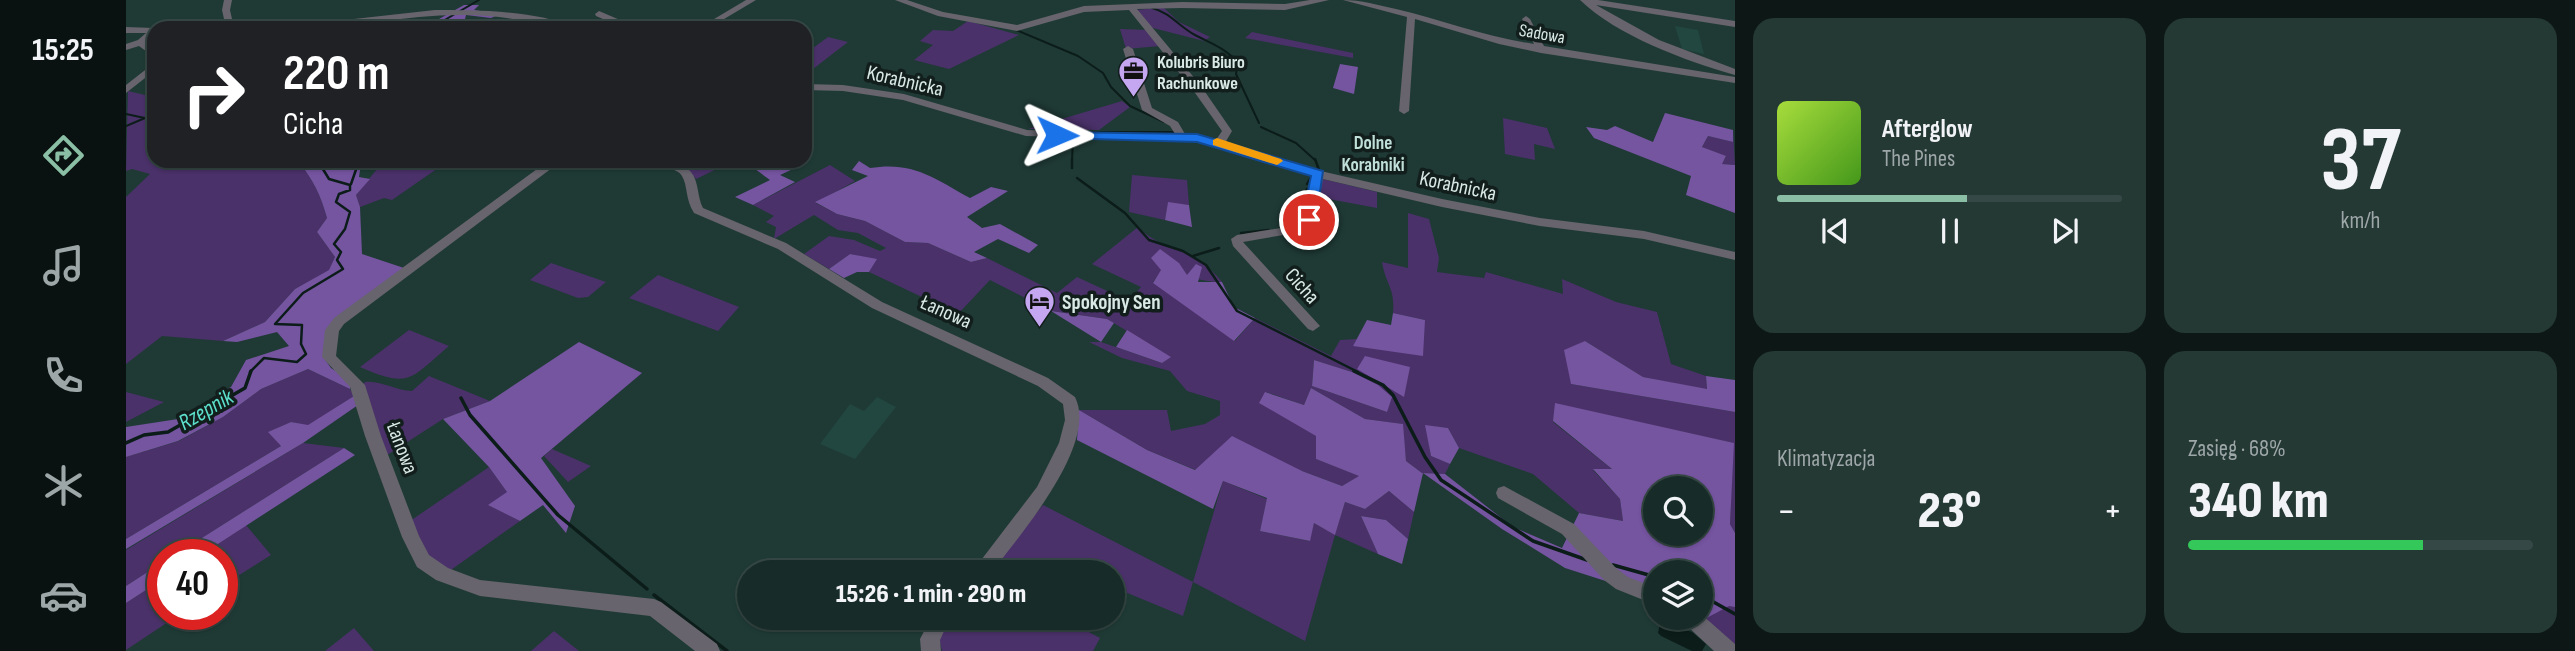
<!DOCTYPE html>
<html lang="pl">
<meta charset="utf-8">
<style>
:root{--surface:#172c28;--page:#243834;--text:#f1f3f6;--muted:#9ea7a8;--line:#364845;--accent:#8abfa5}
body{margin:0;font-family:"Sofia Sans Condensed",sans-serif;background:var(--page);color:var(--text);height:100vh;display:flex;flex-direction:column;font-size:26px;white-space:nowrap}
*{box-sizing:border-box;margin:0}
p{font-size:23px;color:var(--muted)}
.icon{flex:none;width:38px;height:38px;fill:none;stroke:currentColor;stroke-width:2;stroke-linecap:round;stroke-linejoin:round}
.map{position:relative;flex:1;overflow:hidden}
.sheet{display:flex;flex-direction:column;gap:18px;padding:18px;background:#0d1816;width:840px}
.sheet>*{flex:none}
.guide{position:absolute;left:21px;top:21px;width:665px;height:147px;border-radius:21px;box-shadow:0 2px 5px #0004,0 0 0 2px var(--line);background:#202124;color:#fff;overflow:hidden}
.controls{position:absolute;left:1517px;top:476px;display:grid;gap:14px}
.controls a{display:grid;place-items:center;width:70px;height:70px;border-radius:50%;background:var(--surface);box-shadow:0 2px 5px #0004,0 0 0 2px var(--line);font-size:35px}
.speed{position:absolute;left:21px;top:539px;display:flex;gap:14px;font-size:35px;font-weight:700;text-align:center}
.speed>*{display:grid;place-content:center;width:91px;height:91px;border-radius:50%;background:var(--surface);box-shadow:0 2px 5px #0004,0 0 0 2px var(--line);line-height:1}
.speed .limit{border:10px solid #d22;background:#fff;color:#111}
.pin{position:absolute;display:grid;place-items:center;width:60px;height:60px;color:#fff;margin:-30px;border:4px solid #fff;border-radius:50%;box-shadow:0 2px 7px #0007}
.me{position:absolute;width:77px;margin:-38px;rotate:91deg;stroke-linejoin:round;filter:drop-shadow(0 0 5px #0008)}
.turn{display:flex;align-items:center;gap:24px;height:147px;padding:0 21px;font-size:32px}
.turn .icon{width:91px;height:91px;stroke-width:2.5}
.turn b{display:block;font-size:49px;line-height:60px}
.big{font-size:52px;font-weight:800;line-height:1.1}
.sheet .widget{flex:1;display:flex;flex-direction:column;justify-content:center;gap:10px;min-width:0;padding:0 24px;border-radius:21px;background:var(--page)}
.sheet .dial{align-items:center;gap:0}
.dial b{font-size:91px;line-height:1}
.song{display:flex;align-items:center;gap:21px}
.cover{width:84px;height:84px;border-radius:10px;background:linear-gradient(135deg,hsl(80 70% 55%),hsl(100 70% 35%))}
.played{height:7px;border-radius:4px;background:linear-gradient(90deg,var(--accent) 55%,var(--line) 55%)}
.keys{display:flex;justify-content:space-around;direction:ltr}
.heat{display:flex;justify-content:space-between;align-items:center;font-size:38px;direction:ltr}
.charge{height:10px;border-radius:5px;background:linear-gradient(90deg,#34c759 68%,var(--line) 0)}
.sheet .tiles{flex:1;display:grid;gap:18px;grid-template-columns:repeat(2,1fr)}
.trip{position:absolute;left:611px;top:560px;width:388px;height:70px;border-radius:35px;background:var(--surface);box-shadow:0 2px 5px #0004,0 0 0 2px var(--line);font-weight:800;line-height:70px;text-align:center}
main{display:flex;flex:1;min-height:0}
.dock{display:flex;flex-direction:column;width:126px;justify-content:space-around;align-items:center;background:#091210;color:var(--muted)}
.dock .icon{width:49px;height:49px}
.dock .selected{color:var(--accent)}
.dock b{font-size:32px;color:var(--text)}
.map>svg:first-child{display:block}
.built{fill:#224640}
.green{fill:#4a3169;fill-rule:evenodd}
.forest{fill:#7554a0;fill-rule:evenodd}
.water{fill:#0b1c19}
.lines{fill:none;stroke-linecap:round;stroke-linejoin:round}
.stream-far2{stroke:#0b1c19;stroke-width:2}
.stream-far1{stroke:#0b1c19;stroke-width:2.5}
.stream{stroke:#0b1c19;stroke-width:3.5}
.minor{fill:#67646d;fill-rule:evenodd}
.route{fill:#1a73e8;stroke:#114b97;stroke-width:2}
.slow{fill:#f59e0b}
.labels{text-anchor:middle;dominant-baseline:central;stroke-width:7;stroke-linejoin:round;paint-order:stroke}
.far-street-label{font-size:18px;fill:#d9e9e5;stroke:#121e1c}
.far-poi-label{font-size:18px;font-weight:bold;fill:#d9e9e5;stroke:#121e1c;text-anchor:start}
.far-neighbourhood-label{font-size:19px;font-weight:bold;fill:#bfdfd8;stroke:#121e1c}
.street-label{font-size:21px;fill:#d9e9e5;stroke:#121e1c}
.poi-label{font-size:21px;font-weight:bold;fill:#d9e9e5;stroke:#121e1c;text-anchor:start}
.water-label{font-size:23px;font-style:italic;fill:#5ce0cc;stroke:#121e1c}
</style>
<main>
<nav class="dock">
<b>15:25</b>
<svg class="icon selected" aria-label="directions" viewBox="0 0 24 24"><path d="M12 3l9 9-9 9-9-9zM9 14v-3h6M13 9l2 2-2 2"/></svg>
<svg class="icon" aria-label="music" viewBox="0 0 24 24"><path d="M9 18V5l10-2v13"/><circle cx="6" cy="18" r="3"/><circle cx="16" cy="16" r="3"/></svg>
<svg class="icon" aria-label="phone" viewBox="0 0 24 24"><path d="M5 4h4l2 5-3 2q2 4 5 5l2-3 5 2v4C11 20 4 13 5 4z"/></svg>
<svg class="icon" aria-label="climate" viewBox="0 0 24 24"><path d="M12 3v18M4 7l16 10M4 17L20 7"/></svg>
<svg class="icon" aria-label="car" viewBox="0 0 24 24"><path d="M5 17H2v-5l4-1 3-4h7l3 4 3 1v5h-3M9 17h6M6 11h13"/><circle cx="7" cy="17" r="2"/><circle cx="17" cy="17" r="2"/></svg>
</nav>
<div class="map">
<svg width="1609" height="651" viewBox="0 0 1609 651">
<rect width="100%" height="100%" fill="#1f3a35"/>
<!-- built -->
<path class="built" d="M1549,26L1572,30L1578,54L1556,49Z
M751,397L770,407L729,459L694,444L724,404L738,411Z"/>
<!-- green -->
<path class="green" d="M1037,7L1053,22L1084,37L1078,41L1023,27L1011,10Z
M842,21L893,35L823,69L788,60L807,45L794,41L807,30L827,31Z
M994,29L1022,30L1034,46L1000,49Z
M1126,32L1227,53V58L1119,38Z
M702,37L722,42L687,69L679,67V54Z
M2,91L28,97V161H172C187,179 195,196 201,218L191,232L209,257L203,271L169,289L139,322L97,341L36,336L0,364V197L24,174L6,169L0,171Z
M996,101L1004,107L973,130L902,129Z
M1377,118L1421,128L1429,149L1408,144L1409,160L1379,154Z
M1607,130L1609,165L1595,164L1600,157L1576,147L1582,136L1607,142Z
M250,161H298L315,166L266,200L258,198L234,207L230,195L251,169Z
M447,161H607L570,179C553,152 477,161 447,161Z
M704,165L729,181L690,203L711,214L739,221L779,242L802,243L845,262L861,258L931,293L951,277L1003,301L1015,287L966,264L1012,227C1041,255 1066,245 1096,282C1073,282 1057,274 1036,270L1027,282L1109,341L1129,318L1205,356L1214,340L1231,339L1228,345L1299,320L1267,313C1269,287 1260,286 1256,262L1282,268V213L1303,219L1313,258L1311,272L1358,278L1360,272L1437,294L1436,279L1490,302L1531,312L1545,364L1580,376L1581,390L1517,377L1459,341L1445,384L1609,412V533L1604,524L1607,443L1430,404L1427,422L1487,470H1467L1494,499L1497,521L1453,513L1407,474L1333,448L1322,428L1300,426L1305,456L1324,464L1319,474L1296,473L1280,461L1276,424L1239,419L1185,388L1178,405L1140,392L1190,436V459L1234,476L1216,486L1176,471L1070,470L1021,450L953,410H1041L1045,431L1079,424L1094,415V401L1061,391L1044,371L996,358L963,342H975L1036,363L1044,357L981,319L925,311L864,280L832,314L743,272L750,260L724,254L703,269L678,254L703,236L728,240L754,251L760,248L732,233L712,230L688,215L648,239L650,227L640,222L648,216L627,205ZM1188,360L1226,372L1261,412L1186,386Z
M1006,175L1061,180L1063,205L1042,203L1039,220L1003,212Z
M1197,179L1251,192V208L1192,197Z
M425,263L480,282L462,297L452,298L404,280Z
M532,275L613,307L592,331L503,298Z
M283,330L323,346C284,379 284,389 234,367Z
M182,369L224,389L228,396L182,426L165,422L143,432L155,446L0,539V457L53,441L97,417L135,389Z
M303,376L364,401L317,419L258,457L236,386L239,382C255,380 270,391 286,391Z
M0,392L38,402L0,422Z
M177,443L218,448L49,555H37V562L0,586V550Z
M426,449L465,466L442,482L418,456Z
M363,467L382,493L363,505L394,521L322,572L306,563L284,521Z
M1097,481L1141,499L1134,531L1183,541L1188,523L1209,534L1219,502L1239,509L1263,491L1288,512L1282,539L1260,520L1235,516L1252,554L1209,535L1179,641L1067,582L1057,616L987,587V572H952L943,569L941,572H861L917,505L1067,582Z
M120,525L145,555L96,586V555H75Z
M37,579V614H54L0,650V603Z
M1603,605L1609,607V651L1577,620Z
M822,618H936L974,638L967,651H816L813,638Z
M228,628L248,651H199Z
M428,631L453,651H405Z"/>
<!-- forest -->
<path class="forest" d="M338,5H353L348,10L374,14L365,18L340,15L338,23L329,28H297Z
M1214,64L1232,67L1228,94L1207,88Z
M1539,113L1607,130V142L1582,136L1576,147L1600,156L1596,164L1609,165V213L1560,195L1565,176L1468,138L1460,127L1481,130L1489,126L1527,142Z
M172,161H242L235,163L233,177L244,179L230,195L234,207L236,254L278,268L215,317L198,358L205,368L224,380V389L182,369L135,389L97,417L52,441L0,457V427L52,419L105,387L120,360L163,346L151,332L111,342L97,341L139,322L169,289L203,270L209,257L191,232L201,218C195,196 187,179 172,161Z
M618,161H676L680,163L654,175L669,182L627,205L609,197L644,180Z
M733,161L744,168C787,161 808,178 844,198L865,187L882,191L841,217L856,228L874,224L912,245L903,253L872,239L848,252L861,258L845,262L802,243L779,242L739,221L711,214L689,202L742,176L726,170Z
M1042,202L1063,205L1066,227L1039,220Z
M1034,249L1053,263L1061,275L1070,264L1076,267L1072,282H1096L1108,307L1129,318L1108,341L1027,283L1035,270L1025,258Z
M724,254L751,259L743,272H731L718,278L703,269Z
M925,311L981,319L988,323L975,342Z
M1267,313L1299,320L1297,356L1227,346L1241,320L1265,325Z
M1001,330L1045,357L1036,363L990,347Z
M1459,341L1517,377L1581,389L1580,376L1609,380V412L1445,384L1438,350Z
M453,342L516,373L415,458L449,506L440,533L417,505L394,521L362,505L381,492L363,467L317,419L364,401Z
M1239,356L1284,367L1278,397L1231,369Z
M1188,360L1226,372L1252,385L1266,397L1261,412L1186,386Z
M1185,388L1239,419L1277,424L1280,461L1296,473L1319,474L1387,527L1436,548L1453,513L1497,521L1494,499L1467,469H1486L1427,421L1429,403L1608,443L1604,524L1609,533V607L1603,606L1577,620L1573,618L1575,572H1530L1529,594L1517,593L1439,568L1376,529L1297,473L1288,512L1263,491L1239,509L1219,502L1209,535L1188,523L1184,541L1134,531L1141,498L1097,481L1087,509L951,440L953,410L1021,450L1069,470L1106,436L1176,471L1216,486L1233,476L1190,459V436L1133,403L1139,392L1178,405ZM1530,488H1575V534H1530Z
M228,396L232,405L177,443L0,549V539L155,446L142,432L165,422L182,425Z
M1299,425L1322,428L1333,448L1324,464L1305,456Z
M218,448L229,455L75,555H49Z
M1235,516L1260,520L1282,539L1276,564L1252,554Z
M37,562V579L0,603V586Z"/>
<!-- water -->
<path class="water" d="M1534,623L1566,632L1580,644L1576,651H1566L1535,636L1532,633Z"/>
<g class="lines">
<!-- stream-far2 -->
<path class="stream-far2" d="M1026,8C1043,12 1054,27 1069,35C1088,45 1095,46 1112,62L1110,74L1133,123
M305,28L353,0
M890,30L952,56L977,73L985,87L1004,106L1038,122
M0,114L28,120
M0,126L19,118
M1135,127L1170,143L1190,161
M945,132H1048
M946,161L947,139"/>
<!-- stream-far1 -->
<path class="stream-far1" d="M1189,159L1193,170
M946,168V159
M951,178L999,213L1023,240L1057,251L1080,265L1111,311L1232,372
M225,184L233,161
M1181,184L1185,177
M1179,196L1181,189
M1167,226L1175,224L1179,201
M1115,233L1143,230
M1067,256L1093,248
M124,372L138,358L171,362L180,354L175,344L176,325L149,324L177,293L217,269L211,260L215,252L208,244L219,229L224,212L210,202L213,194L224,190V185L203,179L192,161"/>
<!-- stream -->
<path class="stream" d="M1228,371L1257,385L1267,395L1299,457L1315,480L1407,541L1461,560
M335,398L344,415L432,515L521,589
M0,443L18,435L42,432L119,388L125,371
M1487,565L1530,577
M528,595L601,651
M1575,595L1609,614"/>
<!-- minor -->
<path class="minor" d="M98,0H106L104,10L108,28H100L96,10Z
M620,0H630L583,28H573Z
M769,0H781L817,12L891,25L958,6L1056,2L1159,4L1184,0H1203L1159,10L1056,8L1011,9L1075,86L1106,131L1099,143L1186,169L1316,199L1414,218L1518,231L1609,252V260L1518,239L1414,226L1316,207L1197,179L1189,220L1181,231L1117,242L1194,326L1187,331L1182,329L1107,246L1105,239L1111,235L1173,225L1177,220L1186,176L1070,141L900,136L777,100L717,91L679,90V84L717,85L778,94L901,130L1049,134L1044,126L1016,110L997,49L1002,46L1007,49L1026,108L1052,122L1059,134L1071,135L1090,140L1096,131L1067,90L1003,10L958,12L891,31L812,16Z
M1217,0C1235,0 1252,5 1270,9C1316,20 1361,37 1408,44L1396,19L1400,16L1404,19L1418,46L1609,77V83L1415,53L1373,44L1289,19L1283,111L1278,114L1273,111L1281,17Z
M1454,0H1472L1609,21V27L1470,5L1533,40L1609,69V75C1560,61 1491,36 1454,0Z
M309,10C344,10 417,10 446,28C432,28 419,24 404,22C383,18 362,15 340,15C283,14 227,28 170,28L174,25Z
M473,11L508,26L509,28H498L470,16L469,14Z
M0,27L28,28V36L20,42L28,49V57L13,46L0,50V44L12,40L20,33H0Z
M28,63V71L0,93V85Z
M422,161C448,161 551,154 565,172C573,181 571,197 577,208L660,243L756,302L922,378L949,397C973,444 893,536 866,572H846L911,487L933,443L939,420L937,404L912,386L746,308L652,249L568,213C559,199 562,186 556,176C544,156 458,174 434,162L218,324L213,331L210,356L239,385L255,436L293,536L303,555L322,568L354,580L528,599L535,602L591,644L594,651H569L524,616L354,596L310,580L291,567L276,537L239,436L224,387L196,357L199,330L208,318Z
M1378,486L1448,524L1490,568L1502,577L1530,588V605L1490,589L1478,580L1436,534L1372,498L1370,493L1372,488Z
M1575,614L1609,644V651H1588L1559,624L1557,618H1575Z
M805,618H824L814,640L815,651H795L794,639Z"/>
</g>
<!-- route -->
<path class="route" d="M927,132L1071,134L1197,171L1190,220L1183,225L1176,220L1185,176L1071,142L931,138L927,137Z"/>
<!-- slow -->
<path class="slow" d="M1091,138L1155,159L1157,161L1151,165L1087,145V140Z"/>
<!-- icons -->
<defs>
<symbol id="office-pin" viewBox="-11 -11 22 30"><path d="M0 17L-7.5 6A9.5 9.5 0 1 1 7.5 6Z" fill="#c5a7f1" stroke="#121e1c"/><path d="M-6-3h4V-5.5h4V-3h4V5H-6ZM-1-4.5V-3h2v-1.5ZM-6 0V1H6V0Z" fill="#111"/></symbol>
<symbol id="hotel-pin" viewBox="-11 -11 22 30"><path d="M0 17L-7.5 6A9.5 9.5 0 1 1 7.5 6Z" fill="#c5a7f1" stroke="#121e1c"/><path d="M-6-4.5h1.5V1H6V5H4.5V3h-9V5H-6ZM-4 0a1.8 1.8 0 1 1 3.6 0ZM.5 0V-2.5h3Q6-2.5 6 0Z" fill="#111"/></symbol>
</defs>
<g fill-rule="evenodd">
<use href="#office-pin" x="990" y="54" width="35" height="47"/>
<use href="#hotel-pin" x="896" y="284" width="35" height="47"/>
</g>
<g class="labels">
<!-- far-street labels -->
<g class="far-street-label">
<text transform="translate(1416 34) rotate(10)">Sadowa</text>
</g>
<!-- far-poi labels -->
<g class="far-poi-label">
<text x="1031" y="62">Kolubris Biuro<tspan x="1031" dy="21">Rachunkowe</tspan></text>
</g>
<!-- far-neighbourhood labels -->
<g class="far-neighbourhood-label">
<text x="1247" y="143">Dolne<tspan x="1247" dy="22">Korabniki</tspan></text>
</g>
<!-- street labels -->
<g class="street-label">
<text transform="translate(779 81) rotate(13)">Korabnicka</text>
<text transform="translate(1332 186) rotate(12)">Korabnicka</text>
<text transform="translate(1176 286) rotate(48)">Cicha</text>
<text transform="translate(820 312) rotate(24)">Łanowa</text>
<text transform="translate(276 448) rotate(69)">Łanowa</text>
</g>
<!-- poi labels -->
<g class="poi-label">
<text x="936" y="302">Spokojny Sen</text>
</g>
<!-- water labels -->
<g class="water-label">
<text transform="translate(80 410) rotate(-30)">Rzepnik</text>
</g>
</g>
</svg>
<div class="controls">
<a><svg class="icon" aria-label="search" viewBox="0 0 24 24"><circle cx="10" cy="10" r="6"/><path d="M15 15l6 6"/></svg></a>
<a><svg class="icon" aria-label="layers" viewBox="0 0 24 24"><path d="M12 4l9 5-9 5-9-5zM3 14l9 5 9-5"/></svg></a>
</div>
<div class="speed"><div class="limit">40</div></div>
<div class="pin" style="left:1183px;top:220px;background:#d93025"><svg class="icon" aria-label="arrive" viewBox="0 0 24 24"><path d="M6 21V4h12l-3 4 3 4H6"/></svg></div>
<svg class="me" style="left:931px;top:135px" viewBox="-20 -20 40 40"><path d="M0-17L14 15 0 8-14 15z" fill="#1a73e8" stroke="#fff" stroke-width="4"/></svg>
<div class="trip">15:26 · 1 min · 290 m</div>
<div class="guide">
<div class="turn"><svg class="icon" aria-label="right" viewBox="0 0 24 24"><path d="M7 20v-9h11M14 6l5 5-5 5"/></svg><div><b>220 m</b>Cicha</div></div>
</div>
</div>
<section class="sheet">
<div class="tiles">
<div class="widget">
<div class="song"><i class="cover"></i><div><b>Afterglow</b><p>The Pines</p></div></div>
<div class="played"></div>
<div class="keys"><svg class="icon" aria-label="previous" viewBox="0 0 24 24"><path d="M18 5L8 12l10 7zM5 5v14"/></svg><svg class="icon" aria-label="pause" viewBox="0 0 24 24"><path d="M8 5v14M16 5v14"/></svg><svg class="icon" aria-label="next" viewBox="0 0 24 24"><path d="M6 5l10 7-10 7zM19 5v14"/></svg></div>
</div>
<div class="widget dial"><b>37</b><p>km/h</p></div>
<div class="widget"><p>Klimatyzacja</p>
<div class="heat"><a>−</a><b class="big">23°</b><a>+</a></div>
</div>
<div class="widget"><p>Zasięg · 68%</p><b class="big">340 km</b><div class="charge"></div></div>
</div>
</section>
</main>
